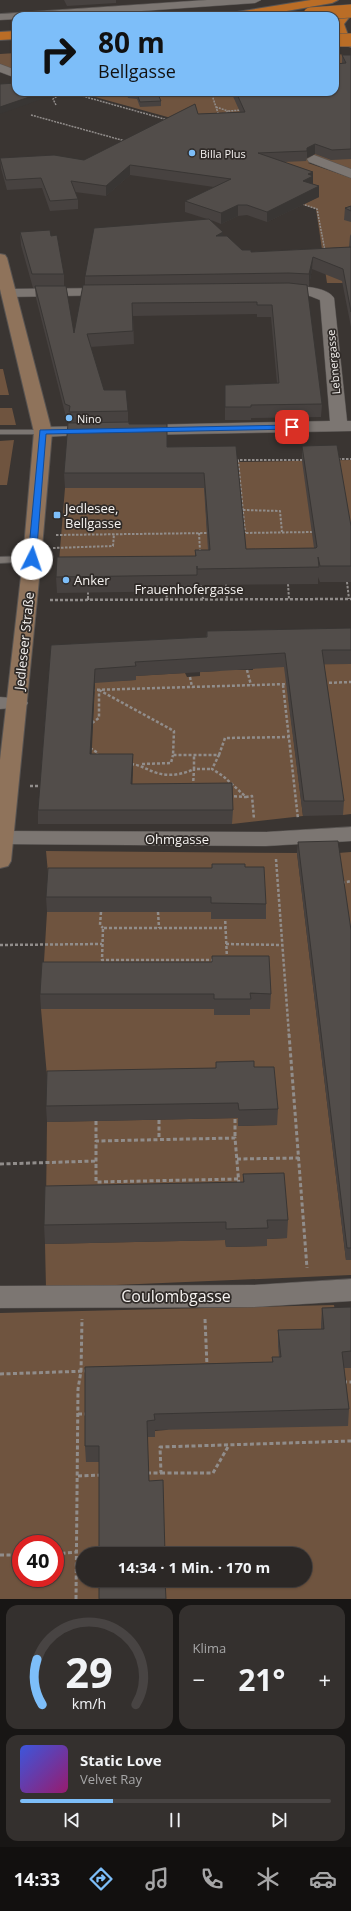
<!DOCTYPE html>
<html lang="de">
<meta charset="utf-8">
<style>
:root{--surface:#2c2826;--page:#34302e;--text:#f1f3f6;--muted:#a6a6a7;--line:#484443;--accent:#7dbef9}
body{margin:0;font-family:"Open Sans",sans-serif;background:var(--page);color:var(--text);height:100vh;display:flex;flex-direction:column;font-size:15px;white-space:nowrap}
*{box-sizing:border-box;margin:0}
p{font-size:13px;color:var(--muted)}
.icon{flex:none;width:22px;height:22px;fill:none;stroke:currentColor;stroke-width:2;stroke-linecap:round;stroke-linejoin:round}
.map{position:relative;height:1599px;overflow:hidden}
.drawer{display:flex;flex-direction:column;gap:6px;padding:6px;background:#181615;flex:1}
.drawer>*{flex:none}
.guide{position:absolute;left:12px;top:12px;width:327px;height:84px;border-radius:12px;box-shadow:0 1px 3px #0004,0 0 0 1px var(--line);background:#7dbef9;color:#111;overflow:hidden}
.speed{position:absolute;left:12px;top:1535px;display:flex;gap:8px;font-size:20px;font-weight:700;text-align:center}
.speed>*{display:grid;place-content:center;width:52px;height:52px;border-radius:50%;background:var(--surface);box-shadow:0 1px 3px #0004,0 0 0 1px var(--line);line-height:1}
.speed .limit{border:6px solid #d22;background:#fff;color:#111}
.pin{position:absolute;display:grid;place-items:center;width:34px;height:34px;color:#fff;margin:-17px;border-radius:8px;box-shadow:0 2px 6px #0006}
.me{position:absolute;width:44px;margin:-22px;rotate:4deg;stroke-linejoin:round;filter:drop-shadow(0 0 3px #0008)}
.turn{display:flex;align-items:center;gap:14px;height:84px;padding:0 20px;font-size:18px}
.turn .icon{width:52px;height:52px;stroke-width:2.5}
.turn b{display:block;font-size:28px;line-height:34px}
.big{font-size:30px;font-weight:700;line-height:1.1}
.drawer .card{flex:1;display:flex;flex-direction:column;justify-content:center;gap:6px;min-width:0;padding:0 14px;border-radius:12px;background:var(--page)}
.drawer .dial{align-items:center;gap:0}
.dial svg{height:104px;overflow:visible;fill:none;stroke:var(--line);stroke-width:7;stroke-linecap:round;text-anchor:middle}
.dial text{fill:var(--text);stroke:none}
.song{display:flex;align-items:center;gap:12px}
.cover{width:48px;height:48px;border-radius:6px;background:linear-gradient(135deg,hsl(230 70% 55%),hsl(320 70% 35%))}
.played{height:4px;border-radius:2px;background:linear-gradient(90deg,var(--accent) 30%,var(--line) 30%)}
.keys{display:flex;justify-content:space-around;direction:ltr}
.heat{display:flex;justify-content:space-between;align-items:center;font-size:22px;direction:ltr}
.drawer .tiles{flex:1;display:grid;gap:6px;grid-template-columns:1fr 1fr}
.card:last-child{grid-column:span 2}
.trip{position:absolute;left:76px;top:1547px;width:236px;height:40px;border-radius:20px;background:var(--surface);box-shadow:0 1px 3px #0004,0 0 0 1px var(--line);font-weight:700;line-height:40px;text-align:center}
.dock{display:flex;height:64px;justify-content:space-around;align-items:center;background:#12100f;color:var(--muted)}
.dock .icon{width:28px;height:28px}
.dock .current{color:var(--accent)}
.dock b{font-size:18px;color:var(--text)}
.map>svg:first-child{display:block}
.green{fill:#6f543f;fill-rule:evenodd}
.lines{fill:none;stroke-linecap:round;stroke-linejoin:round}
.lane-casing{stroke:#585452;stroke-width:2}
.street-casing{stroke:#585452;stroke-width:1}
.secondary-casing{stroke:#585452;stroke-width:2}
.highway-casing{stroke:#585452;stroke-width:2}
.path-far3{stroke:#918d8b;stroke-width:1.5;stroke-dasharray:2 1;stroke-linecap:butt}
.path-far2{stroke:#918d8b;stroke-width:2;stroke-dasharray:2.5 1.5;stroke-linecap:butt}
.path-far1{stroke:#918d8b;stroke-width:2.5;stroke-dasharray:3 2;stroke-linecap:butt}
.path{stroke:#918d8b;stroke-width:3;stroke-dasharray:4 2.5;stroke-linecap:butt}
.lane{fill:#7c7672;fill-rule:evenodd}
.street{fill:#7c7672;fill-rule:evenodd}
.secondary{fill:#8f735b;fill-rule:evenodd}
.highway{fill:#ba6d26;fill-rule:evenodd}
.highway-bridge-casing{stroke:#585452;stroke-width:14;stroke-linecap:butt}
.highway-bridge{stroke:#ba6d26;stroke-width:13}
.wall{fill:#474240}
.shaded-wall{fill:#393634}
.building{fill:#524d4a;stroke:#393634}
.route{fill:#1a73e8;stroke:#114b97}
.poi-dot{fill:#7dbef9;stroke:#302b28;stroke-width:1.5}
.labels{text-anchor:middle;dominant-baseline:central;stroke-width:3.5;stroke-linejoin:round;paint-order:stroke}
.far-poi-label{font-size:11px;fill:#f5f2f0;stroke:#302b28;text-anchor:start}
.far-street-label{font-size:11px;fill:#f5f2f0;stroke:#302b28}
.poi-label{font-size:13px;fill:#f5f2f0;stroke:#302b28;text-anchor:start}
.street-label{font-size:13px;fill:#f5f2f0;stroke:#302b28}
.near-street-label{font-size:16px;fill:#f5f2f0;stroke:#302b28}
</style>
<div class="map">
<svg width="351" height="1599" viewBox="0 0 351 1599">
<rect width="100%" height="100%" fill="#3a3532"/>
<!-- green -->
<path class="green" d="M16,53V71L0,65V54Z
M335,53L351,57V171L313,161L308,163L351,178V283H327L316,209L249,187L229,134L77,92H335Z
M0,369H3L9,395H0Z
M0,408H12L16,425H0Z
M14,440L7,485H0V441Z
M351,460V563L58,574L65,488H169L203,462L207,531H242L236,462Z
M351,664V814L343,815L325,694H288L303,816L232,824L231,797L83,798L91,753L89,682L136,680L135,676L185,673L187,677L200,676V672L220,671L221,666L239,670H253V665Z
M46,851L297,853L346,1260H351V1275L46,1288L45,1244L225,1240L226,1247L267,1246V1239L287,1238L283,1191L243,1192V1200L46,1204L47,1122L238,1118V1126L277,1125L273,1083H254L253,1077L216,1078V1084L48,1087L41,1009H214V1015H250V1009H270L268,972H230V978H43L47,912H228V919H266L263,883H245L244,879H212V884H49Z
M351,852V948L338,853Z
M334,1305L337,1324L323,1345L280,1374L252,1379L86,1462L148,1461L147,1437L155,1431L166,1430L341,1368H351V1599H165V1580H305V1554H83V1580H100V1599H0V1313ZM21,1544H55V1578H21Z"/>
<g class="lines">
<defs>
<path id="lane" d="M0,430H43L47,432L43,434H0Z
M32,556L36,559L35,561L0,563V557Z"/>
<path id="street" d="M207,0H261L255,3L71,16H16V19L0,20V14Z
M0,64L16,70V78L0,72Z
M314,155L351,169V178L309,162L307,159Z
M280,286C294,286 326,285 334,298L347,421H351V431L139,435L133,433L131,430L133,427L139,425L330,421L320,300L310,296L275,293L273,290L275,287Z
M111,288L116,289L118,292L116,295L8,297L3,296L1,293L3,290L8,289Z
M96,426L102,428L104,431L102,434L43,437L37,435L35,432L37,429L43,427Z
M0,697L25,699L28,703L25,707L0,709Z
M351,827V841L266,846L0,844V832L3,831L266,832Z
M351,1279V1301L254,1307L0,1308V1286L254,1285Z"/>
<path id="secondary" d="M0,254L5,255L7,258L52,432L41,559L11,861L8,866L0,868V760L23,559L34,432L0,289Z"/>
<path id="highway" d="M311,0H338L332,3L258,16H231L237,12Z
M351,5V15L344,24L348,35L351,37V47C330,41 330,11 351,5Z
M16,31V39L0,40V32Z"/>
</defs>
<!-- lane casing -->
<use href="#lane" class="lane-casing"/>
<!-- street casing -->
<use href="#street" class="street-casing"/>
<!-- secondary casing -->
<use href="#secondary" class="secondary-casing"/>
<!-- highway casing -->
<use href="#highway" class="highway-casing"/>
<!-- path-far3 -->
<path class="path-far3" d="M68,92L168,120
M211,92L219,116
M56,105L53,99L63,92
M216,107L228,111
M223,114L229,111L241,110
M31,115L125,141
M302,204L317,209L325,251"/>
<!-- path-far2 -->
<path class="path-far2" d="M338,459H351
M236,460H305
M238,460L245,533
M243,510L280,511L282,532
M199,533L200,551
M242,533L315,532
M56,535L211,533
M53,548L113,546L114,534
M347,582L349,599
M226,584L227,599
M288,584L289,599
M201,585L203,599
M166,591L167,599
M88,592V599"/>
<!-- path-far1 -->
<path class="path-far1" d="M88,598V600
M167,598V600
M203,598V599
M50,600L351,599
M247,670L251,685
M190,677L192,687
M324,683L351,682
M283,685L298,819
M92,690L289,684
M99,690L174,731L173,755H219L212,769L223,776L246,797L252,796L254,819
M92,723L99,718V690
M90,748L98,753L97,756
M219,755L225,738L289,737
M131,764C140,765 146,769 154,772C167,777 182,775 194,769V755
M142,764L171,763L173,755
M30,786H42
M193,786L194,769H212
M229,796L246,797
M276,859L289,1035
M342,883L351,881
M101,912L100,925L103,928
M158,912L159,928
M225,916L227,959
M226,944L283,945
M0,945L102,944
M214,960H102L103,928H226"/>
<!-- path -->
<path class="path" d="M289,1034L307,1268
M235,1119V1138
M159,1120V1139
M96,1121V1141
M237,1159L299,1158
M0,1164L96,1161
M238,1179L96,1182V1141L235,1138L239,1185
M205,1319L207,1366
M0,1374L88,1371
M343,1382H351
M78,1414H85
M147,1473H161L160,1447L351,1441
M161,1473H213L229,1445
M78,1476L102,1475
M55,1554L77,1552
M0,1555H21
M76,1599L78,1389L81,1371L82,1319"/>
<!-- lane -->
<use href="#lane" class="lane"/>
<!-- street -->
<use href="#street" class="street"/>
<!-- secondary -->
<use href="#secondary" class="secondary"/>
<!-- highway -->
<use href="#highway" class="highway"/>
<defs>
<path id="highway-bridge" d="M310,14L351,11
M335,40H351"/>
</defs>
<!-- highway-bridge casing -->
<use href="#highway-bridge" class="highway-bridge-casing"/>
<!-- highway-bridge -->
<use href="#highway-bridge" class="highway-bridge"/>
</g>
<!-- wall -->
<path class="wall" d="M64,0H116V3L67,6Z
M342,55H351V159L331,160L315,154L307,158L306,161L283,162L313,182V184L319,197L267,222L247,215L238,216L221,224L211,220L223,236L242,250L251,252L350,247H349L350,236L351,234V327L342,281L312,269L309,286H307L322,404L321,417L251,418V420H225V385L277,383L271,317H257V314L133,316L134,344L90,347L104,390L128,411V422L129,424L167,447L236,446L246,549L314,548L302,461V446L351,526V582H320L318,577V584L197,585V591L57,593L56,577L195,556V550H208L204,488H65L64,473L70,423V419L66,417L36,298L35,288H33L21,245L20,232L64,274V286L74,333L85,285V276L207,219L185,212V201L214,187L130,175L106,196L75,192L78,199V209L50,211L42,188L7,190L1,168L0,158L84,160L198,114L240,112L231,92H335L342,63Z
M126,92H157L161,101V106L140,107L137,99L128,98Z
M351,206V222L344,220L345,208Z
M351,628V664H324L344,801L343,815L303,816L284,667L136,676V680L95,683L91,754H133L132,784L233,810L232,824H38V810L51,645L206,637L207,631Z
M298,842L351,930V1260H346L297,853Z
M245,867L266,904V919H211V912H47L46,897L212,868Z
M40,994H271L270,1009H250V1015H214V1009H41Z
M216,1062L254,1067L278,1109L277,1125L238,1126V1118L47,1122L46,1106L216,1068Z
M243,1174L288,1220L287,1238L267,1239V1246L226,1247L225,1240L45,1244L44,1225L243,1182Z
M351,1307V1368H344L349,1409L348,1426L155,1430V1437H147L149,1481L165,1554L99,1462H86L85,1446V1367L272,1362V1357H279L278,1346V1330L321,1329V1324L322,1308Z"/>
<!-- shaded-wall -->
<path class="shaded-wall" d="M44,92H62L0,114V107Z
M315,144V154L307,158V148Z
M130,165V175L106,196V186Z
M313,172V182L312,186L303,181L308,174Z
M319,186V197L267,222V212Z
M238,205V216L221,224V213Z
M223,232V244L216,236Z
M313,257L312,269L309,286V274Z
M95,669V683L91,768L90,754Z
M133,754V768L132,798L131,784Z"/>
<!-- building -->
<path class="building" d="M342,55H351V149L332,150L315,144L307,148V151L258,153L313,172L308,174L313,176L303,181L319,186L267,212L247,205H238L221,213L185,201L231,179L130,165L106,186L71,181L78,199L50,201L41,178L6,180L0,158L54,155L84,160L195,104L198,114L245,112L236,92H335V64L346,63Z
M16,83V92H44L0,107V84Z
M128,92H157L161,101L140,102L137,94L128,93Z
M351,206V211L345,208Z
M209,219L223,232L216,236H227L242,250H251V252L351,247V312L343,269L313,257L309,274L289,273L85,276L94,228Z
M50,230L51,236L57,235L64,274H32L20,232Z
M289,283L307,285L322,404L251,405V407H225V385L279,383L272,305H257V302L132,303L133,331L87,334L104,390H126L128,411L69,412L70,406L65,404L35,286H66L74,333L83,285Z
M129,422V424H167V447L236,446L246,549L316,548L317,547L302,446L337,445L351,526V566H320L318,557L319,567L197,569V566V575L56,577L57,557L196,556L195,550H210L204,473H64L68,423Z
M351,628V650H322L344,801H304L285,653L135,662L136,666L95,669L90,754H133L131,784L232,783L233,810H38L51,645L207,637V631Z
M338,841L351,930V1248H347L298,842Z
M212,864H245V867H264L266,904L211,903V897H46L48,868H212Z
M212,956H269L271,994L250,993L251,999H214V994H40L42,962H212Z
M254,1061V1067H274L278,1109L239,1110L238,1103L46,1106L47,1071L216,1068V1062Z
M284,1173L288,1220H267L268,1228L226,1229V1222L44,1225L45,1186L244,1182L243,1174Z
M351,1307V1351L342,1352L349,1409L154,1414L155,1420L147,1421L149,1481L163,1480L165,1554H99V1446H85V1367L273,1362L272,1357H281L278,1330L324,1329L322,1308Z
M99,1580H165L166,1599H99Z"/>
<!-- route -->
<path class="route" d="M292,425L294,426V429L46,434L36,559L32,561L28,559L40,430Z"/>
<!-- markers -->
<g class="poi-dot">
<circle cx="192" cy="153" r="4"/>
<circle cx="69" cy="418" r="4"/>
<rect x="53" y="511" width="8" height="8" rx="2"/>
<circle cx="66" cy="580" r="4"/>
</g>
<g class="labels">
<!-- far-poi labels -->
<g class="far-poi-label">
<text x="200" y="153">Billa Plus</text>
<text x="77" y="418">Nino</text>
</g>
<!-- far-street labels -->
<g class="far-street-label">
<text transform="translate(333 362) rotate(-95)">Lebnergasse</text>
</g>
<!-- poi labels -->
<g class="poi-label">
<text x="65" y="508">Jedlesee,<tspan x="65" dy="15">Bellgasse</tspan></text>
<text x="74" y="580">Anker</text>
</g>
<!-- street labels -->
<g class="street-label">
<text x="189" y="589">Frauenhofergasse</text>
<text transform="translate(24 641) rotate(-84)">Jedleseer Straße</text>
<text x="177" y="839">Ohmgasse</text>
</g>
<!-- near-street labels -->
<g class="near-street-label">
<text x="176" y="1296">Coulombgasse</text>
</g>
</g>
</svg>
<div class="speed"><div class="limit">40</div></div>
<div class="pin" style="left:292px;top:427px;background:#d93025"><svg class="icon" aria-label="arrive" viewBox="0 0 24 24"><path d="M6 21V4h12l-3 4 3 4H6"/></svg></div>
<svg class="me" style="left:32px;top:559px" viewBox="-20 -20 40 40"><circle r="19" fill="#fff"/><path d="M0-13L10 11 0 6-10 11z" fill="#1a73e8"/></svg>
<div class="trip">14:34 · 1 Min. · 170 m</div>
<div class="guide">
<div class="turn"><svg class="icon" aria-label="right" viewBox="0 0 24 24"><path d="M7 20v-9h11M14 6l5 5-5 5"/></svg><div><b>80 m</b>Bellgasse</div></div>
</div>
</div>
<section class="drawer">
<div class="tiles">
<div class="card dial"><svg viewBox="0 0 100 80">
<path d="M14 69A42 42 0 1 1 86 69"/>
<path d="M14 69A42 42 0 0 1 10 34" stroke="#7dbef9"/>
<text x="50" y="56" font-size="32" font-weight="700">29</text>
<text x="50" y="72" font-size="11">km/h</text>
</svg></div>
<div class="card"><p>Klima</p>
<div class="heat"><a>−</a><b class="big">21°</b><a>+</a></div>
</div>
<div class="card">
<div class="song"><i class="cover"></i><div><b>Static Love</b><p>Velvet Ray</p></div></div>
<div class="played"></div>
<div class="keys"><svg class="icon" aria-label="previous" viewBox="0 0 24 24"><path d="M18 5L8 12l10 7zM5 5v14"/></svg><svg class="icon" aria-label="pause" viewBox="0 0 24 24"><path d="M8 5v14M16 5v14"/></svg><svg class="icon" aria-label="next" viewBox="0 0 24 24"><path d="M6 5l10 7-10 7zM19 5v14"/></svg></div>
</div>
</div>
</section>
<nav class="dock">
<b>14:33</b>
<svg class="icon current" aria-label="directions" viewBox="0 0 24 24"><path d="M12 3l9 9-9 9-9-9zM9 14v-3h6M13 9l2 2-2 2"/></svg>
<svg class="icon" aria-label="music" viewBox="0 0 24 24"><path d="M9 18V5l10-2v13"/><circle cx="6" cy="18" r="3"/><circle cx="16" cy="16" r="3"/></svg>
<svg class="icon" aria-label="phone" viewBox="0 0 24 24"><path d="M5 4h4l2 5-3 2q2 4 5 5l2-3 5 2v4C11 20 4 13 5 4z"/></svg>
<svg class="icon" aria-label="climate" viewBox="0 0 24 24"><path d="M12 3v18M4 7l16 10M4 17L20 7"/></svg>
<svg class="icon" aria-label="car" viewBox="0 0 24 24"><path d="M5 17H2v-5l4-1 3-4h7l3 4 3 1v5h-3M9 17h6M6 11h13"/><circle cx="7" cy="17" r="2"/><circle cx="17" cy="17" r="2"/></svg>
</nav>
